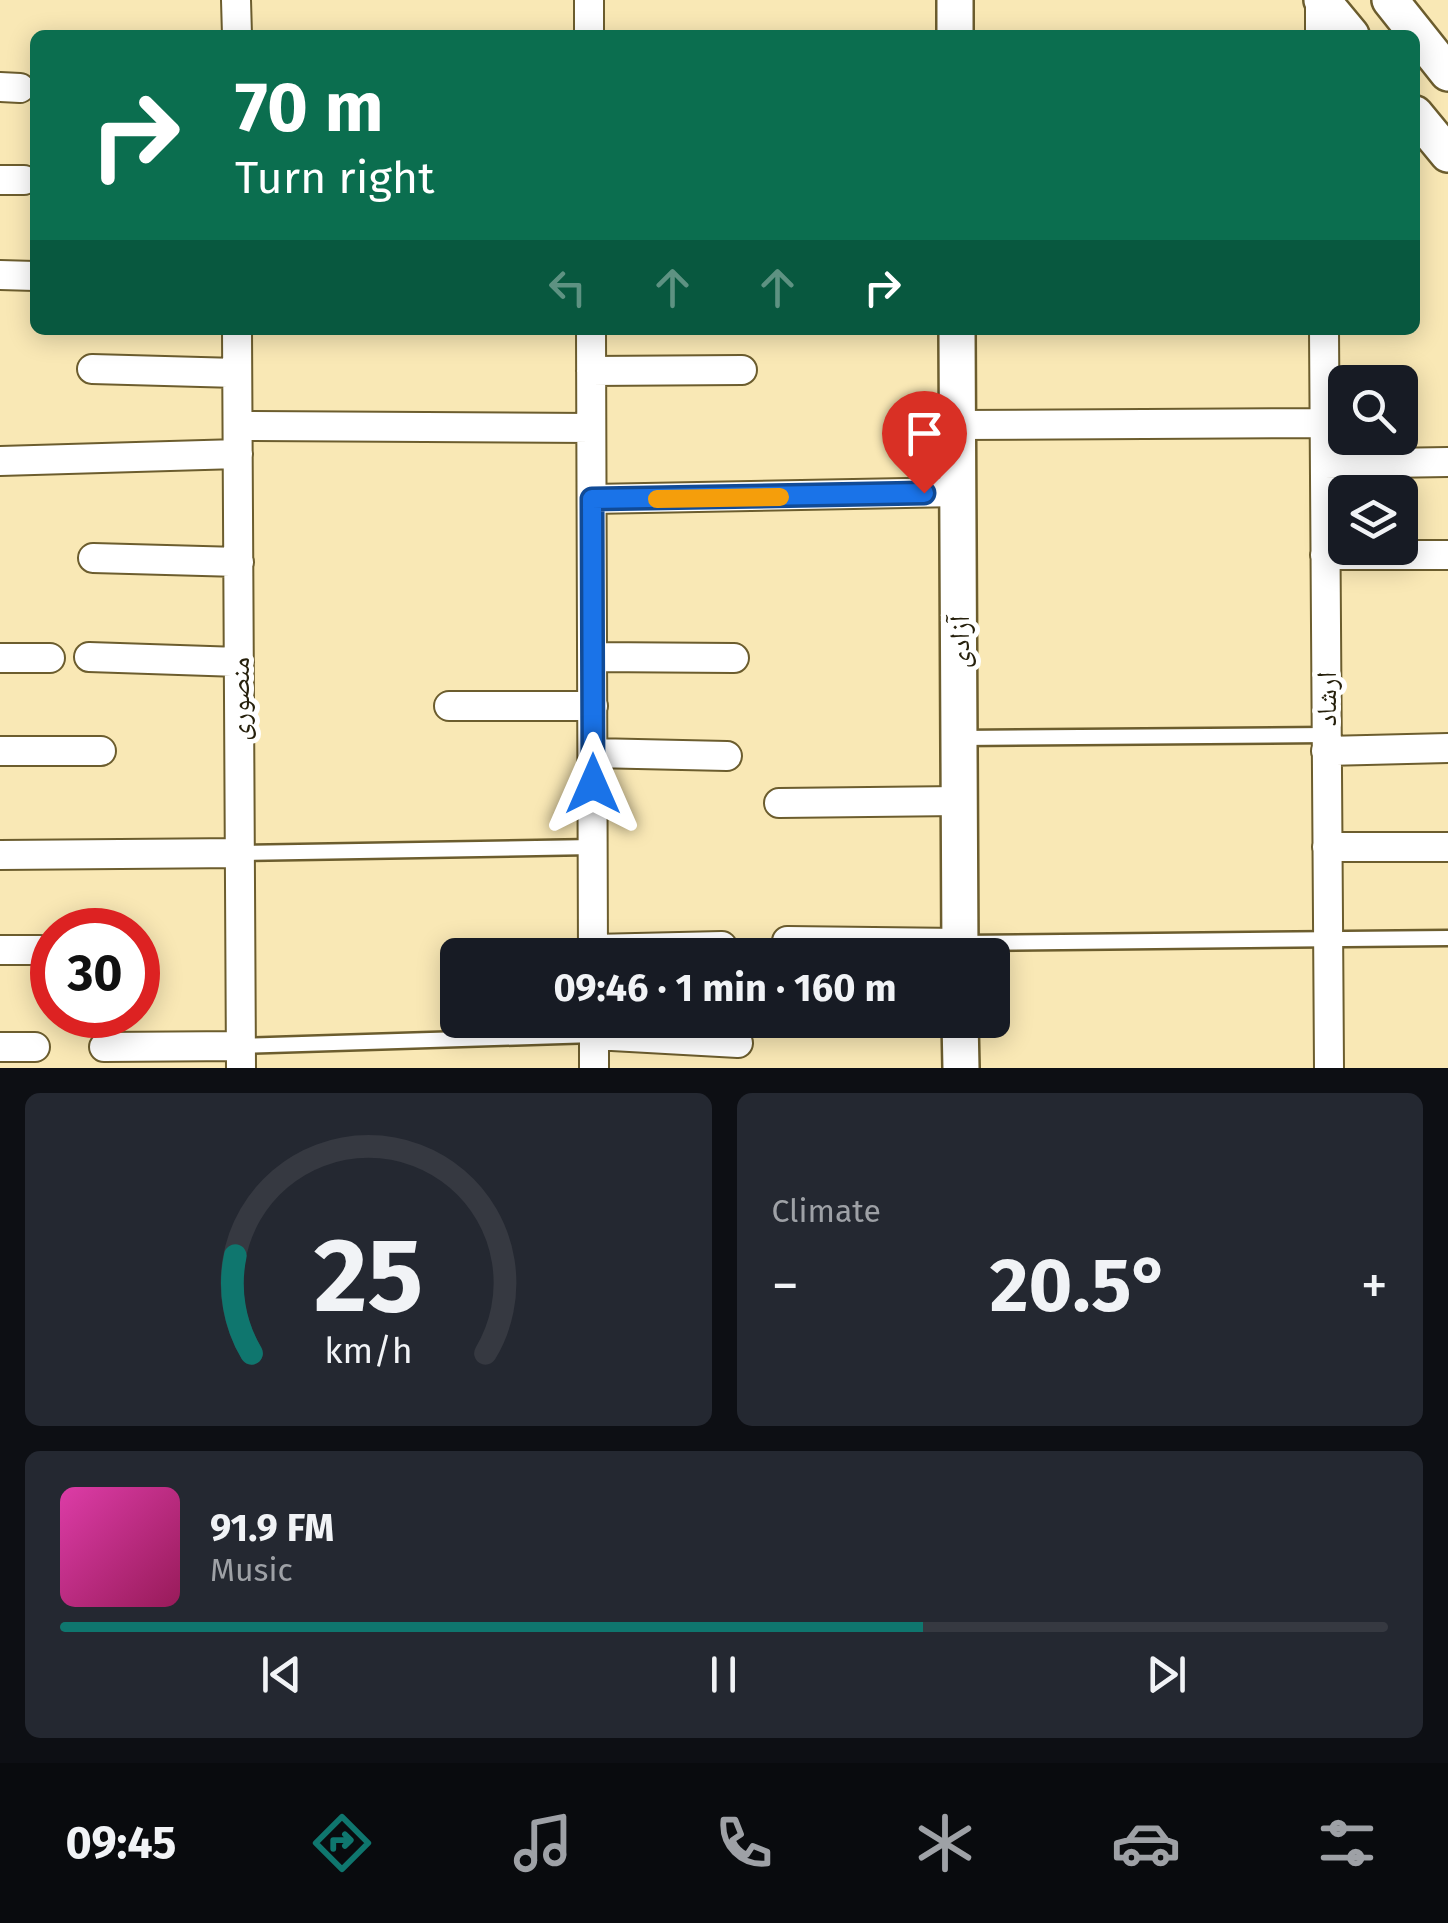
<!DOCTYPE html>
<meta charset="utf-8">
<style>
:root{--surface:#171b24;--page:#242831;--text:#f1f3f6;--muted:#9ea1a6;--line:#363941;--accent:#0f766e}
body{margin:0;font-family:"Fira Sans","Noto Naskh Arabic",sans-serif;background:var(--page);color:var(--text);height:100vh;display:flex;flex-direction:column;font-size:38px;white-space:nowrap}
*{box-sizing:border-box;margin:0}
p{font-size:32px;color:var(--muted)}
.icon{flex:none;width:55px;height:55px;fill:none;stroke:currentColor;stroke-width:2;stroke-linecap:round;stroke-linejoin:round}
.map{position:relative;height:1068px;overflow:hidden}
.side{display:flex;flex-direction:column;gap:25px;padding:25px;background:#0d0f14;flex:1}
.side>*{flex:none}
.top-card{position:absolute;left:30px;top:30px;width:1390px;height:305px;border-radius:15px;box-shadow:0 5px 25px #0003;background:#0b6e4f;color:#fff;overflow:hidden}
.tools{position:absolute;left:1328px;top:365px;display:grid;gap:20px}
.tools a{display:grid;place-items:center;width:90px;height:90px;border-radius:15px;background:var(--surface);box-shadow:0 5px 25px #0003;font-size:50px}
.speed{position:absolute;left:30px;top:908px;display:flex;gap:20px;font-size:50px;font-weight:700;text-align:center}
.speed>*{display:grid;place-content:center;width:130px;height:130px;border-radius:50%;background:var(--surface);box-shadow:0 5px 25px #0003;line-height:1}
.speed .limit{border:15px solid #d22;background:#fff;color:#111}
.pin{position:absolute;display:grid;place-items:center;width:85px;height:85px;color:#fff;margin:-102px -42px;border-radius:50% 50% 50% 0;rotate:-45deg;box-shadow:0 0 10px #0007}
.pin .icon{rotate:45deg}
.me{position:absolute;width:110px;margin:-55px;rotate:0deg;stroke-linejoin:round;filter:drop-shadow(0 0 8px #0008)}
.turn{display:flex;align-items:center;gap:35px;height:210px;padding:0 40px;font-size:45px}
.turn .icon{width:130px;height:130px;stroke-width:2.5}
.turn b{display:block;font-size:70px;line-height:85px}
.lanes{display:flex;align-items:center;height:95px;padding:0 40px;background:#0003;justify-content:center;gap:50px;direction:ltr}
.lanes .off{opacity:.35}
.big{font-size:75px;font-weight:700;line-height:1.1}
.side .widget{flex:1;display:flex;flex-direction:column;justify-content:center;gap:15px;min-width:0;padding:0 35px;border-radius:15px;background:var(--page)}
.side .dial{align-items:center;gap:0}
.dial svg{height:260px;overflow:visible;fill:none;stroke:var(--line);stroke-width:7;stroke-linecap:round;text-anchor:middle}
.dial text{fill:var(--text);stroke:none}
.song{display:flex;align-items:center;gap:30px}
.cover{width:120px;height:120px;border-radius:15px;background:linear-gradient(135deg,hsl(320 70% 55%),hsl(330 70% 35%))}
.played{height:10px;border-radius:5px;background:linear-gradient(90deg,var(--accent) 65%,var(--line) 65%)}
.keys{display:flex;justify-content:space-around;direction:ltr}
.heat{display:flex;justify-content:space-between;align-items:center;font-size:55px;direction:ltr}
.side .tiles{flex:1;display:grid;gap:25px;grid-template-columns:1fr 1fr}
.widget:last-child{grid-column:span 2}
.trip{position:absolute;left:440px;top:938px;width:570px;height:100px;border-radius:15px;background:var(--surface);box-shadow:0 5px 25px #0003;font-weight:700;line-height:100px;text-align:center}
.menu{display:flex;height:160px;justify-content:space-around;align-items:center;background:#090b0e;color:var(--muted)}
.menu .icon{width:70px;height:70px}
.menu .on{color:var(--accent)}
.menu b{font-size:45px;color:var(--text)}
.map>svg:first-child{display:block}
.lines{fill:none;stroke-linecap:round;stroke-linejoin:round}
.service-casing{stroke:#6c5d2e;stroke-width:19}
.minor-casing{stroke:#6c5d2e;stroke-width:32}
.tertiary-casing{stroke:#6c5d2e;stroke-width:40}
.service{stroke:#fff;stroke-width:14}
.minor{stroke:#fff;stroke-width:28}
.tertiary{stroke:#fff;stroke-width:35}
.route-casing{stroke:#114b97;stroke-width:25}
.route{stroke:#1a73e8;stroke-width:18}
.slow{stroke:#f59e0b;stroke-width:18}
.labels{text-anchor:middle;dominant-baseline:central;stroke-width:10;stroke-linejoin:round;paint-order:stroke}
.street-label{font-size:28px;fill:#26200c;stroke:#fff}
</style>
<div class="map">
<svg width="1448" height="1068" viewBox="0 0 1448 1068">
<rect width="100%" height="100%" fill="#f9e8b5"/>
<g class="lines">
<defs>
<path id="service" d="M960,738L1326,735
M240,853L593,847
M960,943L1448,938
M241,1046L594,1035"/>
<path id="minor" d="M236,0L237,35
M589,0V35
M1320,0V35
M0,87L20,88
M0,180H24
M0,275L35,276
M237,330L241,1068
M591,330L593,955
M1324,330L1329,1068
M92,369L237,373
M591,371L742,370
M957,425L1325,423
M238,426L591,428
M0,461L238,454
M1325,464L1448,462
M592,499L958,492
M1325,555H1448
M93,558L239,562
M89,657L239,662
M593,657L734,658
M0,658H50
M449,706H593
M0,751H101
M1326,751L1448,748
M593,753L727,756
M779,803L959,801
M1327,847H1448
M0,855L240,853
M787,941L960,943
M593,949L722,946
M0,950H40
M594,1020V1068
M594,1035L738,1043
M0,1047H35
M104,1047L241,1046"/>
<path id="tertiary" d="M955,0V35
M1322,0L1351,35
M1390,0L1448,73
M1415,114L1448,154
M957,330L960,955
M960,1020L961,1068"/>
</defs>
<!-- service casing -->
<use href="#service" class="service-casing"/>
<!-- minor casing -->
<use href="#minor" class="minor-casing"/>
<!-- tertiary casing -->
<use href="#tertiary" class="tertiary-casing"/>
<!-- service -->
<use href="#service" class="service"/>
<!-- minor -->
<use href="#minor" class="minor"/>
<!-- tertiary -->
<use href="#tertiary" class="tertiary"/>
</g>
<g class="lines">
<defs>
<path id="route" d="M593,784L592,499L924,493"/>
</defs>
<!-- route casing -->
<use href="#route" class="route-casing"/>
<!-- route -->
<use href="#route" class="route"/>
<!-- slow -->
<path class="slow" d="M657,499L780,497"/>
</g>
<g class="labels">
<!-- street labels -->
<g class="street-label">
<text transform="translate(959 642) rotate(-90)">آزادی</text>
<text transform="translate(239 699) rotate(-90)">منصوری</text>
<text transform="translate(1326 699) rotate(-90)">ارشاد</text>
</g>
</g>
</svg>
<div class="tools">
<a><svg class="icon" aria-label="search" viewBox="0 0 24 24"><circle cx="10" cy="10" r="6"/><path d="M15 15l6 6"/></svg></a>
<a><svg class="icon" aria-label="layers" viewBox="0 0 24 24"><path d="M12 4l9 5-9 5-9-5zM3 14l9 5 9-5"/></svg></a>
</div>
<div class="speed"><div class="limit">30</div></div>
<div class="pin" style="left:924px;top:493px;background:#d93025"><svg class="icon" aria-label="arrive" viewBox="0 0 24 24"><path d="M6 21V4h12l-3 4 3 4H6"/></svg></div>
<svg class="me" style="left:593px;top:784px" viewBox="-20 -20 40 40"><path d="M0-17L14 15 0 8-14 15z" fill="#1a73e8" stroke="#fff" stroke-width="4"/></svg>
<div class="trip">09:46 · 1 min · 160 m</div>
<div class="top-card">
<div class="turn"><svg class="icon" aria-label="right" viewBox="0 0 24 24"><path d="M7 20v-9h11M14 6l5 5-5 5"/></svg><div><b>70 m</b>Turn right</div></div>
<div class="lanes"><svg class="icon off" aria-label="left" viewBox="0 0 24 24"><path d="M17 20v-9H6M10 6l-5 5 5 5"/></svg><svg class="icon off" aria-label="ahead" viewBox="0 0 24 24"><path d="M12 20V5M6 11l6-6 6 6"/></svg><svg class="icon off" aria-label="ahead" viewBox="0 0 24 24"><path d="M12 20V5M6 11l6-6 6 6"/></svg><svg class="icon" aria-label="right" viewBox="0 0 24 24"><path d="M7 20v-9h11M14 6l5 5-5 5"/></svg></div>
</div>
</div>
<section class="side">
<div class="tiles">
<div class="widget dial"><svg viewBox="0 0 100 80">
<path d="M14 69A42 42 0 1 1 86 69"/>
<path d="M14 69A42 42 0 0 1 9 39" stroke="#0f766e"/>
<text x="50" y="56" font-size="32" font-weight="700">25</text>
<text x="50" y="72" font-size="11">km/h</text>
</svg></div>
<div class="widget"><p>Climate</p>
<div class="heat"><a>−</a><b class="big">20.5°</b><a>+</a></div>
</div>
<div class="widget">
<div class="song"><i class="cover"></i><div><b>91.9 FM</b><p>Music</p></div></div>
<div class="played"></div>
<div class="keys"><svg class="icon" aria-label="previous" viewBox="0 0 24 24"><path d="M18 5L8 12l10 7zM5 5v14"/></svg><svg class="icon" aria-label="pause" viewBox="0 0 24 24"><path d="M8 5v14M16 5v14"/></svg><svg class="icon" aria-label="next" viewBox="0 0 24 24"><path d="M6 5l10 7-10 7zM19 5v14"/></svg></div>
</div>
</div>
</section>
<nav class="menu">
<b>09:45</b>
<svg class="icon on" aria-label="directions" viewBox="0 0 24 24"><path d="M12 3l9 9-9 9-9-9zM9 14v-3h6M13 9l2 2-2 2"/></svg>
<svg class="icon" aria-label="music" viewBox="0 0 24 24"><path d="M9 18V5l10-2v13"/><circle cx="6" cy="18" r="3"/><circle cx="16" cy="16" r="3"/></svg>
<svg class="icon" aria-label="phone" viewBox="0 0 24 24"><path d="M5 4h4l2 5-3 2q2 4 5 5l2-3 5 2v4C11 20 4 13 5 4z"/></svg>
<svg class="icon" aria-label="climate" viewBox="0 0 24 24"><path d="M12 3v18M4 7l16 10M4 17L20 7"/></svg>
<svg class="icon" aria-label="car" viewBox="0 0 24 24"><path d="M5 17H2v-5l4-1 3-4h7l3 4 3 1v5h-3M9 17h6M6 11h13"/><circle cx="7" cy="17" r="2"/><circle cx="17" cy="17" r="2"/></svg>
<svg class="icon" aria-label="filters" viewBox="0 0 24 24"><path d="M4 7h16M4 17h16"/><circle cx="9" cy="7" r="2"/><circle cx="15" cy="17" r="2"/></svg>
</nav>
